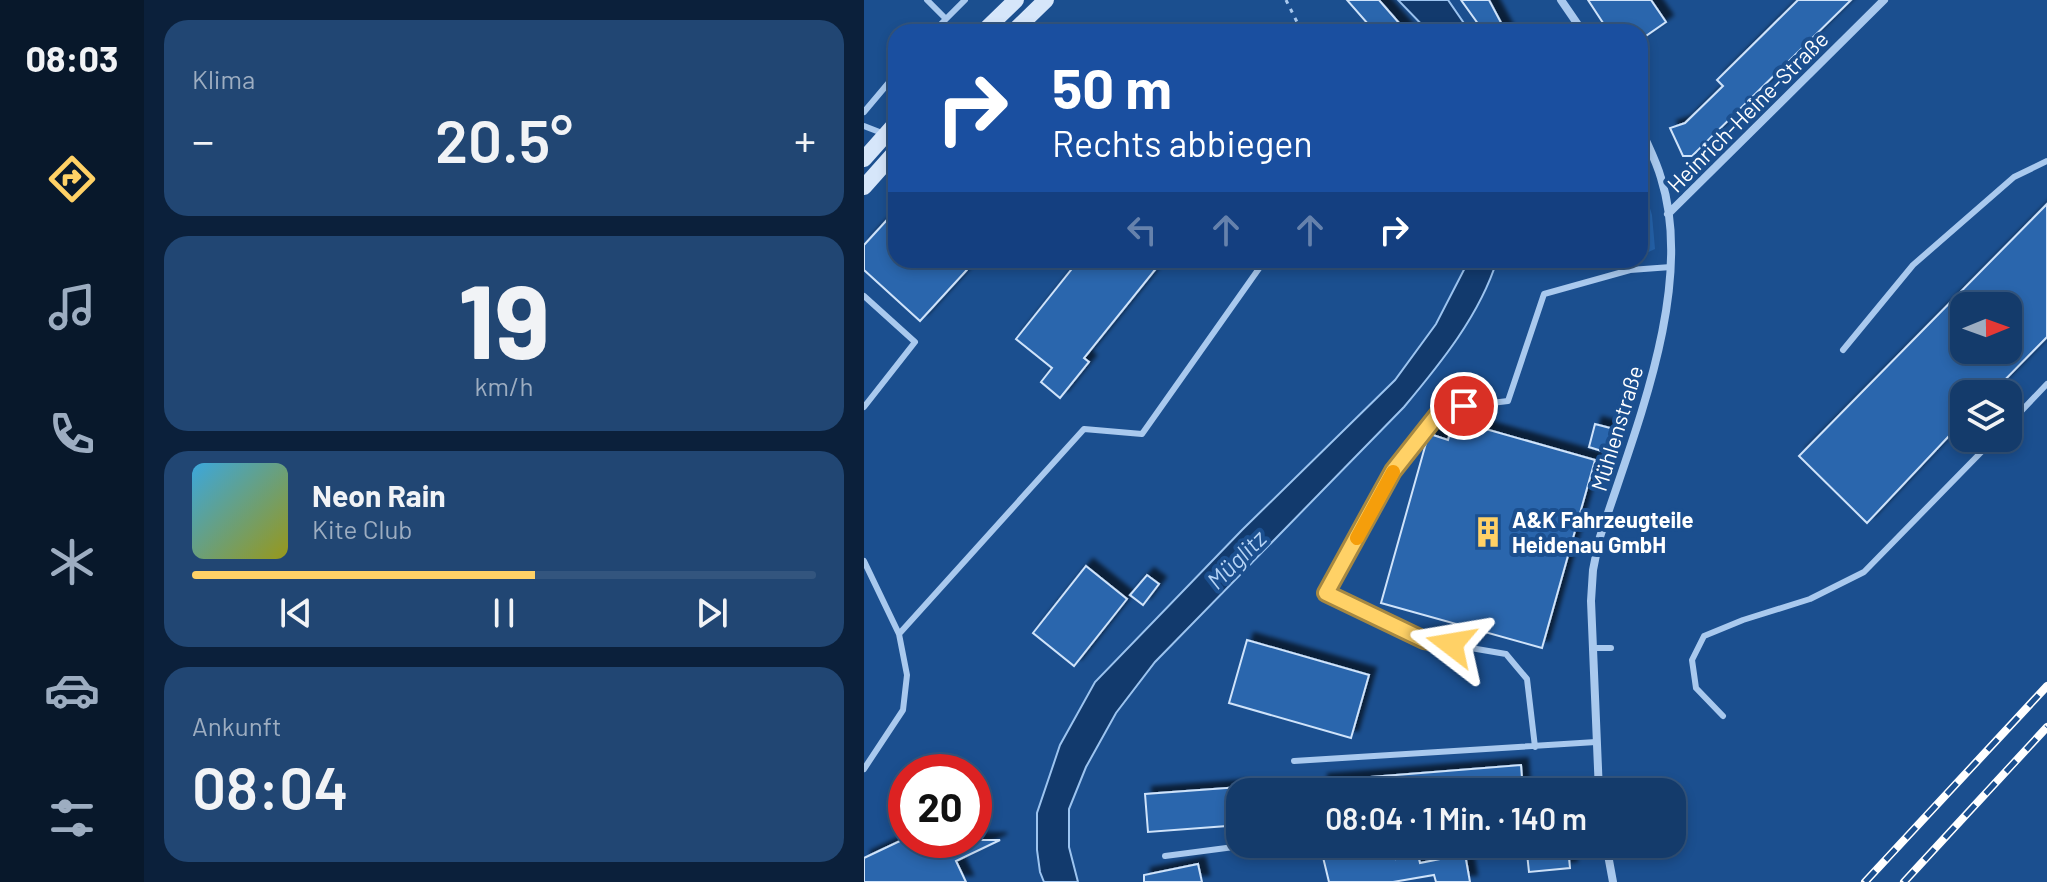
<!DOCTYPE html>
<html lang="de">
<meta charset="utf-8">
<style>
:root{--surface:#143b6b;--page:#214673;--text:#f1f3f6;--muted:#9dadc1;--line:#33557e;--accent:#ffd166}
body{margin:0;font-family:Barlow,sans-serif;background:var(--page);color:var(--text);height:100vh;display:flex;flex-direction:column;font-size:30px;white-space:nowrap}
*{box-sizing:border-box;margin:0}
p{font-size:26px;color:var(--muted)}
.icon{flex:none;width:44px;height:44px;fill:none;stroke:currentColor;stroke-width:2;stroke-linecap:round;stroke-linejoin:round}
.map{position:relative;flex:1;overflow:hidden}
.panel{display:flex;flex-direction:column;gap:20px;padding:20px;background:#0b203b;width:720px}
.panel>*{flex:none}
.top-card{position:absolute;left:24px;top:24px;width:760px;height:244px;border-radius:24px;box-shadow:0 4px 12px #0003,0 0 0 2px var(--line);background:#1a4fa0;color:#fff;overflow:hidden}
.needle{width:52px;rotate:89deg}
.tools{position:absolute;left:1086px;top:292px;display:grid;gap:16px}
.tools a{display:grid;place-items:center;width:72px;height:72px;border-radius:16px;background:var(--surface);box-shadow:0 4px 12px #0003,0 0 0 2px var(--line);font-size:40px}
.speed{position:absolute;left:24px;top:754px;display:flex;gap:16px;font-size:40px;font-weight:700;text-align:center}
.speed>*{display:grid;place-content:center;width:104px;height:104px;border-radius:50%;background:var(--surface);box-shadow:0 4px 12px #0003,0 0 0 2px var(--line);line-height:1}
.speed .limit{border:12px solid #d22;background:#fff;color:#111}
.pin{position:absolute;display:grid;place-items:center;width:68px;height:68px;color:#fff;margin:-34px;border:4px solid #fff;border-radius:50%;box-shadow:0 2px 8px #0007}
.me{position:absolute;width:88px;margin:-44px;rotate:284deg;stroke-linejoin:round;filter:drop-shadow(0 0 6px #0008)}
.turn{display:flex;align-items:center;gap:28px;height:168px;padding:0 32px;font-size:36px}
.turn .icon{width:104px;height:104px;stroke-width:2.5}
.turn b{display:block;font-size:56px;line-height:68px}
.lanes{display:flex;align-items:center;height:76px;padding:0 32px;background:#0003;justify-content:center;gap:40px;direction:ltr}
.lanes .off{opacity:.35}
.big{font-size:60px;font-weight:600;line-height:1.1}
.panel .tile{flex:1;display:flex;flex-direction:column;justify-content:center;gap:12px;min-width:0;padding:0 28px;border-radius:24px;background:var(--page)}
.panel .dial{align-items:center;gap:0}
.dial b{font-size:104px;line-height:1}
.song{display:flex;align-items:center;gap:24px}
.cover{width:96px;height:96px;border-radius:12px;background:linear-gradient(135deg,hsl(200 70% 55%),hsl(60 70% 35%))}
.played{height:8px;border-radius:4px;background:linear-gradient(90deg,var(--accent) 55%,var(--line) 55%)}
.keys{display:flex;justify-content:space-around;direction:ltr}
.heat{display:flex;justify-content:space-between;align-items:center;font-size:44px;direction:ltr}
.trip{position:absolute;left:362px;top:778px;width:460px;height:80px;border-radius:24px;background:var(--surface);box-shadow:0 4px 12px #0003,0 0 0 2px var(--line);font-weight:600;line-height:80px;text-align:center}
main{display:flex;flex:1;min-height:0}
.dock{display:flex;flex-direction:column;width:144px;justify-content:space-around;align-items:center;background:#08182b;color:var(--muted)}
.dock .icon{width:56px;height:56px}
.dock .selected{color:var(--accent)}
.dock b{font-size:36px;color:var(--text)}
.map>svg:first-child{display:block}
.green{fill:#2461a8}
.water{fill:#123a6d;stroke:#9cc4f0;stroke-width:2}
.building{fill:#2a66ad;stroke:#cfe3fa;stroke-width:2;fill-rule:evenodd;filter:url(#shadow)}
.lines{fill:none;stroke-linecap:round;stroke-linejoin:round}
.path{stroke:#a9c9ee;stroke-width:3;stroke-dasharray:4 6;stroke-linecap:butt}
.service{stroke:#a9c9ee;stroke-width:6}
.minor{stroke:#a9c9ee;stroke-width:8}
.secondary{stroke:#d6e6fa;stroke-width:16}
.rail-casing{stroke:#fff;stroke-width:8}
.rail{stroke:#1b4f8f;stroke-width:5;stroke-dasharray:15;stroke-linecap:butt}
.route-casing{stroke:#a68842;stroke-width:20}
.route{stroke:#ffd166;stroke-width:14}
.slow{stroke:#f59e0b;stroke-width:14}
.labels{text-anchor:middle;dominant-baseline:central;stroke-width:8;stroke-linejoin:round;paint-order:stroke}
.street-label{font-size:22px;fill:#fff;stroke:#1b4f8f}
.poi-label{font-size:22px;font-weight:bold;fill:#fff;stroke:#1b4f8f;text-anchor:start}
.water-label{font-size:24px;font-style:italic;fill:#b5d3f5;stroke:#1b4f8f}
</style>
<main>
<nav class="dock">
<b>08:03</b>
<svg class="icon selected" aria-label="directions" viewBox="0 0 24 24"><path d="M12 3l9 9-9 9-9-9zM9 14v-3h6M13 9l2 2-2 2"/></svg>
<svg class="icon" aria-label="music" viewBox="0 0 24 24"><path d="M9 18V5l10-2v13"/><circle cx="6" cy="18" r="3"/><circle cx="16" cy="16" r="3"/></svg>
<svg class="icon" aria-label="phone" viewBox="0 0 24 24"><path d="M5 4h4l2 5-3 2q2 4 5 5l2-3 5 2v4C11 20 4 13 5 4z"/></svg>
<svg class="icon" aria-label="climate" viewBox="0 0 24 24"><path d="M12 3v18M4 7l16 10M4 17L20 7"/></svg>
<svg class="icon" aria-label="car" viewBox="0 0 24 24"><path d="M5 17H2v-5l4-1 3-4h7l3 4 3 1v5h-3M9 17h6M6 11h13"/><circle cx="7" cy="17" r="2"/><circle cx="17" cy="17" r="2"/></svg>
<svg class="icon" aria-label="filters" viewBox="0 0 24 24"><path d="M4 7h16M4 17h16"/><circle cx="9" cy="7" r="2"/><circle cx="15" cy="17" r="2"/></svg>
</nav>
<section class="panel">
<div class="tile"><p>Klima</p>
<div class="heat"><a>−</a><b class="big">20.5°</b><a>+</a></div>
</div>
<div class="tile dial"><b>19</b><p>km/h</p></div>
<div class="tile">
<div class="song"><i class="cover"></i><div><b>Neon Rain</b><p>Kite Club</p></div></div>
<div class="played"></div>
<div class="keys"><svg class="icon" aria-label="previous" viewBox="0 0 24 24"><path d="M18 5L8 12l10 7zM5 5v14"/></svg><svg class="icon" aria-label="pause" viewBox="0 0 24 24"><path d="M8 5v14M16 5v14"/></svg><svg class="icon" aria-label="next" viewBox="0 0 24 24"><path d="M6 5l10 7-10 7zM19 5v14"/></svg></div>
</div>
<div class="tile"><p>Ankunft</p><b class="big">08:04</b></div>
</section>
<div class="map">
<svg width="1183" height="882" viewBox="0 0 1183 882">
<defs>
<filter id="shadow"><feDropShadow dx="7" dy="-7" stdDeviation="2" flood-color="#0009"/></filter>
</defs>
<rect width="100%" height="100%" fill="#1b4f8f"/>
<!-- green -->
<path class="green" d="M776,175L788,215L791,249L776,256Z"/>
<!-- water -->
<path class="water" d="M534,0H584L606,32H565Z
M605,260H633C616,315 576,364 540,407L291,662L252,713L222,767L205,809V847L214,882H180L176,872L173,850V813L196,745L231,682L378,530L531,380L572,324Z"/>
<!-- building -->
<path class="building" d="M483,0H515L543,32H511Z
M597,0H625L642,32H620Z
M724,0H787L802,22L776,40V32H745Z
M934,0H987L828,156H819L806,128L821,123L859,86L853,80Z
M1183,204V337L1127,394H1100V451L1085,436L1003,523L935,456ZM1100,306H1144V350H1100Z
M32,210V260H112L56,321L0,270V245Z
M215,260H299L220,358L225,362L196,398L177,382L188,368L152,339Z
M590,420L731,460L678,648L517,603L564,436L566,434L584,440Z
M731,424L750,429L744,453L725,447Z
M222,566L263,599L210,666L169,633Z
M283,575L295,584L279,605L266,595Z
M383,640L505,675L487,738L365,703Z
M657,765L659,792H457V781Z
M376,787V825L284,832L281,794Z
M38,840H136L92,861L102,882H0V858Z
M495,844H504L505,854L531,849L532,859L554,855L556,863L601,854L606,882H572L570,875L529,882H465L458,853Z
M662,844H707L709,858H705L706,868L665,872Z
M334,864L338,882H280V875Z"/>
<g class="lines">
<!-- path -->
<path class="path" d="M422,0L438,32"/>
<!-- service -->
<path class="service" d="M63,0L81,18
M69,32L101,0
M0,112L32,74
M0,126L18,133
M0,296L51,342L0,407
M979,350L1049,265L1150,177L1183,161
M1144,425L1183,384
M0,561L35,634L43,675L39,710L0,769
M35,634L220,429L278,434L401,260
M728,648H747
M859,716L832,688L828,660L840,636L879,620L946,599L1000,572L1131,438
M671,747L663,679L642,654L560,640L462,593L529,471L578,409L644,401L680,294L766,270L807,267
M430,761L732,742
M301,856L393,844"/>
<!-- minor -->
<path class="minor" d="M697,0L719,32
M804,214L1020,0
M735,792L727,601L729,570L735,540C769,434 832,288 797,178C792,160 783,144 776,127
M742,844L749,882"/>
<!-- secondary -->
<path class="secondary" d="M119,32L152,0
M149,32L182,0
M0,159L32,123
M0,187L32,151"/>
<defs>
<path id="rail" d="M1001,882L1183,686
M1040,882L1183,727"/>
</defs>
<!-- rail casing -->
<use href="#rail" class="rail-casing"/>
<!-- rail -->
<use href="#rail" class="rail"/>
</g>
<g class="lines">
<defs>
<path id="route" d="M587,644L560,640L462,593L529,471L578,409L600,406"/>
</defs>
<!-- route casing -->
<use href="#route" class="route-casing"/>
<!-- route -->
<use href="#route" class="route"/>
<!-- slow -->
<path class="slow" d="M493,538L529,472"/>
</g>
<!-- icons -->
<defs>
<symbol id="building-bare" viewBox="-9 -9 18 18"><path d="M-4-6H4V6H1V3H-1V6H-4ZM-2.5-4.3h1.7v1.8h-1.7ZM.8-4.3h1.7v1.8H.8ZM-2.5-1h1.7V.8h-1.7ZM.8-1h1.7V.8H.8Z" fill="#ffd166" stroke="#1b4f8f" stroke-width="2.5" paint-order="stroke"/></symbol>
</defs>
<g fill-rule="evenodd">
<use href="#building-bare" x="602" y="510" width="44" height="44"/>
</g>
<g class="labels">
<!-- street labels -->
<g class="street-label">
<text transform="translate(883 111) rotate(-45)">Heinrich-Heine-Straße</text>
<text transform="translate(752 428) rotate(-73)">Mühlenstraße</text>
</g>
<!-- poi labels -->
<g class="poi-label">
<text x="648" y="519">A&amp;K Fahrzeugteile<tspan x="648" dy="25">Heidenau GmbH</tspan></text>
</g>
<!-- water labels -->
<g class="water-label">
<text transform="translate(372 559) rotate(-45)">Müglitz</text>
</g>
</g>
</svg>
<div class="tools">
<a><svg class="needle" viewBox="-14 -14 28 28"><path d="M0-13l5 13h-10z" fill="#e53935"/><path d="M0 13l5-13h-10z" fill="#9dadc1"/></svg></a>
<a><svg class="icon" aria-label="layers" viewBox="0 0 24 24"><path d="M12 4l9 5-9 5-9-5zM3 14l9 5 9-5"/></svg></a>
</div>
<div class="speed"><div class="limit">20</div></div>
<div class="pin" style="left:600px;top:406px;background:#d93025"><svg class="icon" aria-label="arrive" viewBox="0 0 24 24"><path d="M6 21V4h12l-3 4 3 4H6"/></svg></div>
<svg class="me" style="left:587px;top:644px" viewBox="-20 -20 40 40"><path d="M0-17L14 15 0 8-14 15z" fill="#ffd166" stroke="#fff" stroke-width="4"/></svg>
<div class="trip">08:04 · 1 Min. · 140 m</div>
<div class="top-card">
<div class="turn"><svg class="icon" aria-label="right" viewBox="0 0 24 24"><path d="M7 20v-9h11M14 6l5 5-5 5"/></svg><div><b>50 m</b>Rechts abbiegen</div></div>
<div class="lanes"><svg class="icon off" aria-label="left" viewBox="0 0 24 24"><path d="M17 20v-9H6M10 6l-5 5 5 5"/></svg><svg class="icon off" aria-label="ahead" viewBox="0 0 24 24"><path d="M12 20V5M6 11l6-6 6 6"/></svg><svg class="icon off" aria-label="ahead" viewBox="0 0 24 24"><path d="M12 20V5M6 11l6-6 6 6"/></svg><svg class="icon" aria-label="right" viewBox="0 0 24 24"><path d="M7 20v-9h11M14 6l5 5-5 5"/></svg></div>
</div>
</div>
</main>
